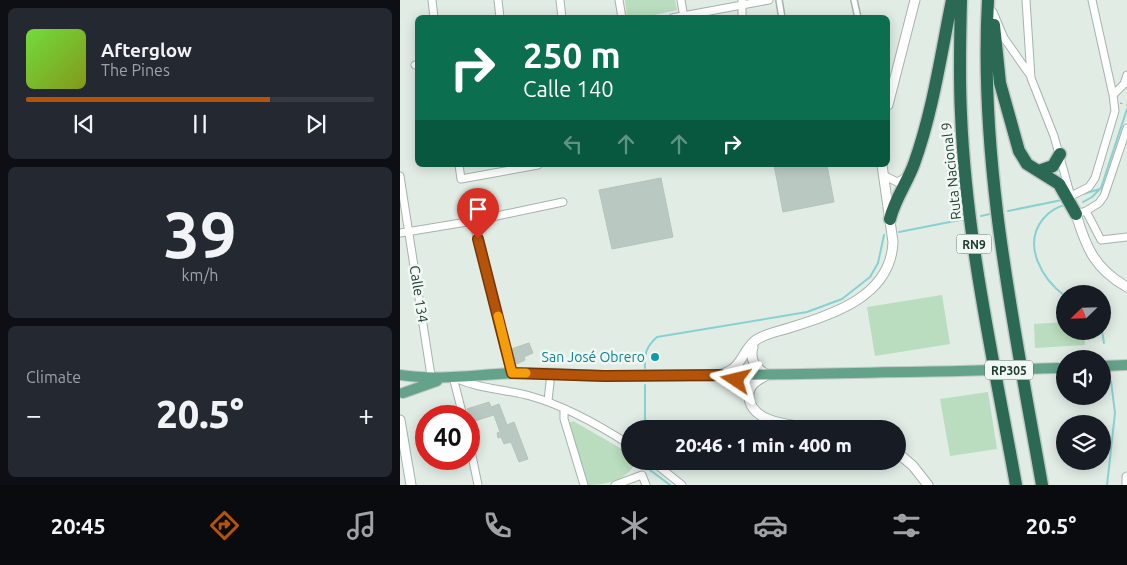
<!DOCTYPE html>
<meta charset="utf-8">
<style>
:root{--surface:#171b24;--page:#242831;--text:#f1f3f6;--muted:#9ea1a6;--line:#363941;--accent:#b45309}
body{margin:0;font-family:Ubuntu,sans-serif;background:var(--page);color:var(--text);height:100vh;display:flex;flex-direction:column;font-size:19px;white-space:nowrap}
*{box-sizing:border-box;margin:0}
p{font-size:16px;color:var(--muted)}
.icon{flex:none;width:28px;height:28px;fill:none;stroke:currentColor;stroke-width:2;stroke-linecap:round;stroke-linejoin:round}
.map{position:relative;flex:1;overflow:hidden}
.side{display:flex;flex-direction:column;gap:8px;padding:8px;background:#0d0f14;width:400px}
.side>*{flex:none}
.banner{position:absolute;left:15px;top:15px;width:475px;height:152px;border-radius:8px;box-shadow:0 2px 12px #0003;background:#0b6e4f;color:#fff;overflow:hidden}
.needle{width:32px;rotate:247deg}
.tools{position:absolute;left:656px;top:285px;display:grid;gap:10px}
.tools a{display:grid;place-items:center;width:55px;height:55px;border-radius:50%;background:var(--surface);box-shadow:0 2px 12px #0003;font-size:25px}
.speed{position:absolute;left:15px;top:405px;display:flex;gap:10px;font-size:25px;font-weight:700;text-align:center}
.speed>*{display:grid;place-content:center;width:65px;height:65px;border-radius:50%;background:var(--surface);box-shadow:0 2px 12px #0003;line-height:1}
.speed .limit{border:8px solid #d22;background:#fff;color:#111}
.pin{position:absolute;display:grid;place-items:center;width:42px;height:42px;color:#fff;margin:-51px -21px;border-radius:50% 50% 50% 0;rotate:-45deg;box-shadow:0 0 5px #0007}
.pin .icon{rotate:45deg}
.me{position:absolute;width:55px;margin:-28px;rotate:280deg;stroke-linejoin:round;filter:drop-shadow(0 0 4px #0008)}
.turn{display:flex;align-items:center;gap:18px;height:105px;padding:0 25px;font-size:22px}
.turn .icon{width:65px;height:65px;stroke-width:2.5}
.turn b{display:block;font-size:35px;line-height:42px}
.lanes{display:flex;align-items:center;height:48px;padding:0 25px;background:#0003;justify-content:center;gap:25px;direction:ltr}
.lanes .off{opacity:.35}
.big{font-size:38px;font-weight:800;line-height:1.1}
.side .widget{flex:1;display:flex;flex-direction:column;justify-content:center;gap:8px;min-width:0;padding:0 18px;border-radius:8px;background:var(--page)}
.side .dial{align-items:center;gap:0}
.dial b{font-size:65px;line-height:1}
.song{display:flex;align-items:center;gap:15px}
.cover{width:60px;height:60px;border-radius:8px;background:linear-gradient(135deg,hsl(100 70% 55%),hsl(70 70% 35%))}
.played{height:5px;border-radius:2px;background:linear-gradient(90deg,var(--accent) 70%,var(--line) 70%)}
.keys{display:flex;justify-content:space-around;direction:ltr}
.heat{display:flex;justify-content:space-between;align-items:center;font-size:28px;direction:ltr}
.trip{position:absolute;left:221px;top:420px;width:285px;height:50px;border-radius:25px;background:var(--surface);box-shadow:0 2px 12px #0003;font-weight:800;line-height:50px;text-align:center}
.tabs{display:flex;height:80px;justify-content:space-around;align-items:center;background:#090b0e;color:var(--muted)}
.tabs .icon{width:35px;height:35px}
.tabs .active{color:var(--accent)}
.tabs b{font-size:22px;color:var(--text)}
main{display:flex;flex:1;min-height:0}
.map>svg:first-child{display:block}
.green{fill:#b9ddbe}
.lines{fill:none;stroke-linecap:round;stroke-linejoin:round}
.stream{stroke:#88d1d2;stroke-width:2}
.building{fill:#b9c9c1;stroke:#b3c5bb}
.pedestrian-casing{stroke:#a4b4ab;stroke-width:8}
.minor-casing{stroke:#a4b4ab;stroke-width:9}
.tertiary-casing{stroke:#a4b4ab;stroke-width:11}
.secondary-casing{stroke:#9fb8ac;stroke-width:11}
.primary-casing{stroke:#c1c9c5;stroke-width:12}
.motorway-casing{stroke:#c1c9c5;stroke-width:15}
.path{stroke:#81b09a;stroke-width:1;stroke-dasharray:2.5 4;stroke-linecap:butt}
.pedestrian{stroke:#fff;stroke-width:5}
.minor{stroke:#fff;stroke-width:7}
.tertiary{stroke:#fff;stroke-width:9}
.secondary{stroke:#fff;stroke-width:9}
.primary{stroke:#65a28a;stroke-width:10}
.motorway{stroke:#2c6954;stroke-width:12}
.primary-bridge-casing{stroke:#c1c9c5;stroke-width:12;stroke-linecap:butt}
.primary-bridge{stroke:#65a28a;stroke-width:10}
.route-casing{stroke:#753606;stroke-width:12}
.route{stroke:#b45309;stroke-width:9}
.slow{stroke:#f59e0b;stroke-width:9}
.culture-dot{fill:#0f9aa8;stroke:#f1f8f4;stroke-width:2}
.labels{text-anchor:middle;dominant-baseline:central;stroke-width:5;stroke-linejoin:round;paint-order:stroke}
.shield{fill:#f1f8f4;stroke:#5f756c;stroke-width:1}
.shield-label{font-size:12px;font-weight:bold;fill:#213d31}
.street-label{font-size:14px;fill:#213d31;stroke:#f1f8f4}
.culture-label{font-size:14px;fill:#0d838f;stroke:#f1f8f4;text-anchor:end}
</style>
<main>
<section class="side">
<div class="widget">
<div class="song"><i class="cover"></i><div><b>Afterglow</b><p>The Pines</p></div></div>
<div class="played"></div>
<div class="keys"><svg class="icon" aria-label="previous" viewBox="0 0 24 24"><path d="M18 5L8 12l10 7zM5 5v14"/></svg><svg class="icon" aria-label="pause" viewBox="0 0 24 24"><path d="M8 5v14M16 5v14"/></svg><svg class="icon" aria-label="next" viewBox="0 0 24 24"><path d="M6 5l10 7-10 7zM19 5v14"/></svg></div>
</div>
<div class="widget dial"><b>39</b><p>km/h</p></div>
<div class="widget"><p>Climate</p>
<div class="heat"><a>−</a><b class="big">20.5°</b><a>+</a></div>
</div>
</section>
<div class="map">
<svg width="727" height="485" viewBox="0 0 727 485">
<rect width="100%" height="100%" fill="#e1ece5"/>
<!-- green -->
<path class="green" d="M225,0H275L277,10L245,17H227Z
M542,295L550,344L475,356L467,307Z
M665,322V331H684L685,345L635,348L634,324Z
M588,392L597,449L550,456L540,399Z
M173,421L227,452L230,461L235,463C228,480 205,485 188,485L169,423Z"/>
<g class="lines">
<!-- stream -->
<path class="stream" d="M683,194L700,189
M683,202L692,197L701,188L727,109
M608,211L662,200
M581,216L590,214
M499,232L565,219
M665,296C642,279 622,245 643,219C649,212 656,207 665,205
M702,331L704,343
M245,368C244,354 246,347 257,337L407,312L442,299L470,277L478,263L484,235
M245,385V429
M246,467L270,485
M707,485L715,413L711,381"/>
</g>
<!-- building -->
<path class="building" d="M374,165H427L434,202L383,212Z
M261,178L273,237L212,249L199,190Z
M129,343L133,353L124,357L125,360L117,364L111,349Z
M89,402L91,407L99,404L107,425L114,422L128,459L119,462L111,442L104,444L101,437L98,438L97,433L100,432L94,415L71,422L67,409Z"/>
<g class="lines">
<defs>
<path id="pedestrian" d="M379,0L382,18
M454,0L458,18"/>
<path id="minor" d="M32,0L34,18
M98,0L100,18
M160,0L162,18
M219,0L222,18
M281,0L284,18
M342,0V18
M626,0L631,78L654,136L671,197
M692,0L713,95
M593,12L604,38L630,75
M272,18L369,0
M15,65L18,64
M59,165L61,179L138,165
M483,175L497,182L507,177
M0,176L32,382
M671,196L689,187L695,178L715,111L713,95L724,84L727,75
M686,211L699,203L704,196L727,128
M676,212V214L686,211L701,240L727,237
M73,221L163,202
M0,233L73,221L112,373
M53,377L63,416
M55,378C79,389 105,389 130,396C166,406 199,425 230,445
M148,401L151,373
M164,409V419L184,485
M69,441L78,485
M252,461L282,485
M215,485L242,475L246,485"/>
<path id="tertiary" d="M488,105L515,0
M676,214C686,248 695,269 727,287
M353,347C349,361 356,368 367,375C358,380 347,385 349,398C353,424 392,424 413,429
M322,374C344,367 341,351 356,340C366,333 381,331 392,327C435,314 491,295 493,242L482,165
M327,377L342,382L348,395
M498,453L513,466L528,485
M727,485V477"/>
<path id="secondary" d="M0,420L11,485"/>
<path id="primary" d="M702,366L727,365
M0,375C44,382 88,372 132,373C157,373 182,376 207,376C324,376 441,373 559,371
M3,393L37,381"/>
<path id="motorway" d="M561,0C560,38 559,76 561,114C566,239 594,362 616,485
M588,0C579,163 614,325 642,485
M594,25L600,83L619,151L627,164L659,184L676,214
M639,171L653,166L660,154
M490,219C495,199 507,183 514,164C533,111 541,54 552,0"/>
</defs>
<!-- pedestrian casing -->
<use href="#pedestrian" class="pedestrian-casing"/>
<!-- minor casing -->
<use href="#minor" class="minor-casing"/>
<!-- tertiary casing -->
<use href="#tertiary" class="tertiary-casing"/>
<!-- secondary casing -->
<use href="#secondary" class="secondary-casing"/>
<!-- primary casing -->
<use href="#primary" class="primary-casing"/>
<!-- motorway casing -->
<use href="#motorway" class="motorway-casing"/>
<!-- path -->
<path class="path" d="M720,103L727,105"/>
<!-- pedestrian -->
<use href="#pedestrian" class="pedestrian"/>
<!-- minor -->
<use href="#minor" class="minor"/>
<!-- tertiary -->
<use href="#tertiary" class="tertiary"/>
<!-- secondary -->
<use href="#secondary" class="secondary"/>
<!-- primary -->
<use href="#primary" class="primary"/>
<!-- motorway -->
<use href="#motorway" class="motorway"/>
<defs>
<path id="primary-bridge" d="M559,371L659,368"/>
</defs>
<!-- primary-bridge casing -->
<use href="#primary-bridge" class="primary-bridge-casing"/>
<!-- primary-bridge -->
<use href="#primary-bridge" class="primary-bridge"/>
</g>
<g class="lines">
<defs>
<path id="route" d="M78,239L112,373L205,376L320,375L336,380"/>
</defs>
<!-- route casing -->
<use href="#route" class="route-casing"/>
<!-- route -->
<use href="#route" class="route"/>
<!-- slow -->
<path class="slow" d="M98,316L112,373H126"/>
</g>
<!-- markers -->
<circle class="culture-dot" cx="255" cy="357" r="5"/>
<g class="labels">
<!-- shield labels -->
<g class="shield">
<rect x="556.5" y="234.5" width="35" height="19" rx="4"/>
<rect x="585" y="360.5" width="48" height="19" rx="4"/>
</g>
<g class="shield-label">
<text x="574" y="244">RN9</text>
<text x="609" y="370">RP305</text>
</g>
<!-- street labels -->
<g class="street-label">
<text transform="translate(551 171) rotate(-96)">Ruta Nacional 9</text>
<text transform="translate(19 294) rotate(81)">Calle 134</text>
</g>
<!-- culture labels -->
<g class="culture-label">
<text x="245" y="357">San José Obrero</text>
</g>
</g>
</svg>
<div class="tools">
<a><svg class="needle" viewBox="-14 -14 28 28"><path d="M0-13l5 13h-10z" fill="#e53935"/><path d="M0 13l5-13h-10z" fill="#9ea1a6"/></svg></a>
<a><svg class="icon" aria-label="sound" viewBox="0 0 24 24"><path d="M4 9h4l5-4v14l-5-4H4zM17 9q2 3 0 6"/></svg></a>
<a><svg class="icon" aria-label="layers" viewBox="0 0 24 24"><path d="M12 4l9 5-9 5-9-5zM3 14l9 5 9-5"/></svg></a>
</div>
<div class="speed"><div class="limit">40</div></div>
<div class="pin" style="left:78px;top:239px;background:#d93025"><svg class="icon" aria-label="arrive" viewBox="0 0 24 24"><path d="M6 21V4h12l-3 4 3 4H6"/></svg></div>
<svg class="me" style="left:336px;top:380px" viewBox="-20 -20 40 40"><path d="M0-17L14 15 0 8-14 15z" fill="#b45309" stroke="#fff" stroke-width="4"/></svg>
<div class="trip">20:46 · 1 min · 400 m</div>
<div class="banner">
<div class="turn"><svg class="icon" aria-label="right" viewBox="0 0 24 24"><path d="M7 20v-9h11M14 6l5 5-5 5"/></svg><div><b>250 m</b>Calle 140</div></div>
<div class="lanes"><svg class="icon off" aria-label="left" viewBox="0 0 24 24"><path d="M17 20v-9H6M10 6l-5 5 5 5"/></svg><svg class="icon off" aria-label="ahead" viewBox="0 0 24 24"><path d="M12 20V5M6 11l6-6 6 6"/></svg><svg class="icon off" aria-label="ahead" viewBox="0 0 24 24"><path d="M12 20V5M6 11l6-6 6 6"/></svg><svg class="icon" aria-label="right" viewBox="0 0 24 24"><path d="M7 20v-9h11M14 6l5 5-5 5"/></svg></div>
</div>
</div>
</main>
<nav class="tabs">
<b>20:45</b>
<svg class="icon active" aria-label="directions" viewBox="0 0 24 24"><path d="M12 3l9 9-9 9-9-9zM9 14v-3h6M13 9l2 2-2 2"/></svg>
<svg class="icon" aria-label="music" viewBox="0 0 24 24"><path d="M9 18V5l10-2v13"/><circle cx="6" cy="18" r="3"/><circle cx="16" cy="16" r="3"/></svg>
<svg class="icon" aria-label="phone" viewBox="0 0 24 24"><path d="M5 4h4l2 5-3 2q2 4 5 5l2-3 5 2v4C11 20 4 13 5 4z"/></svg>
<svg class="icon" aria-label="climate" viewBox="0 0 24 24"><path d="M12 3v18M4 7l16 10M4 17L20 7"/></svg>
<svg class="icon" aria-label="car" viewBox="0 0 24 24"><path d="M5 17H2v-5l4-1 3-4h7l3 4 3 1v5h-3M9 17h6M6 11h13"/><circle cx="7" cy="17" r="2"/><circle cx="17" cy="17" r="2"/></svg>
<svg class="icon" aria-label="filters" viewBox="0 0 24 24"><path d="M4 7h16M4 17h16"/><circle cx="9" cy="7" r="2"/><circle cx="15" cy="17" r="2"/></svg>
<b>20.5°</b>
</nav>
